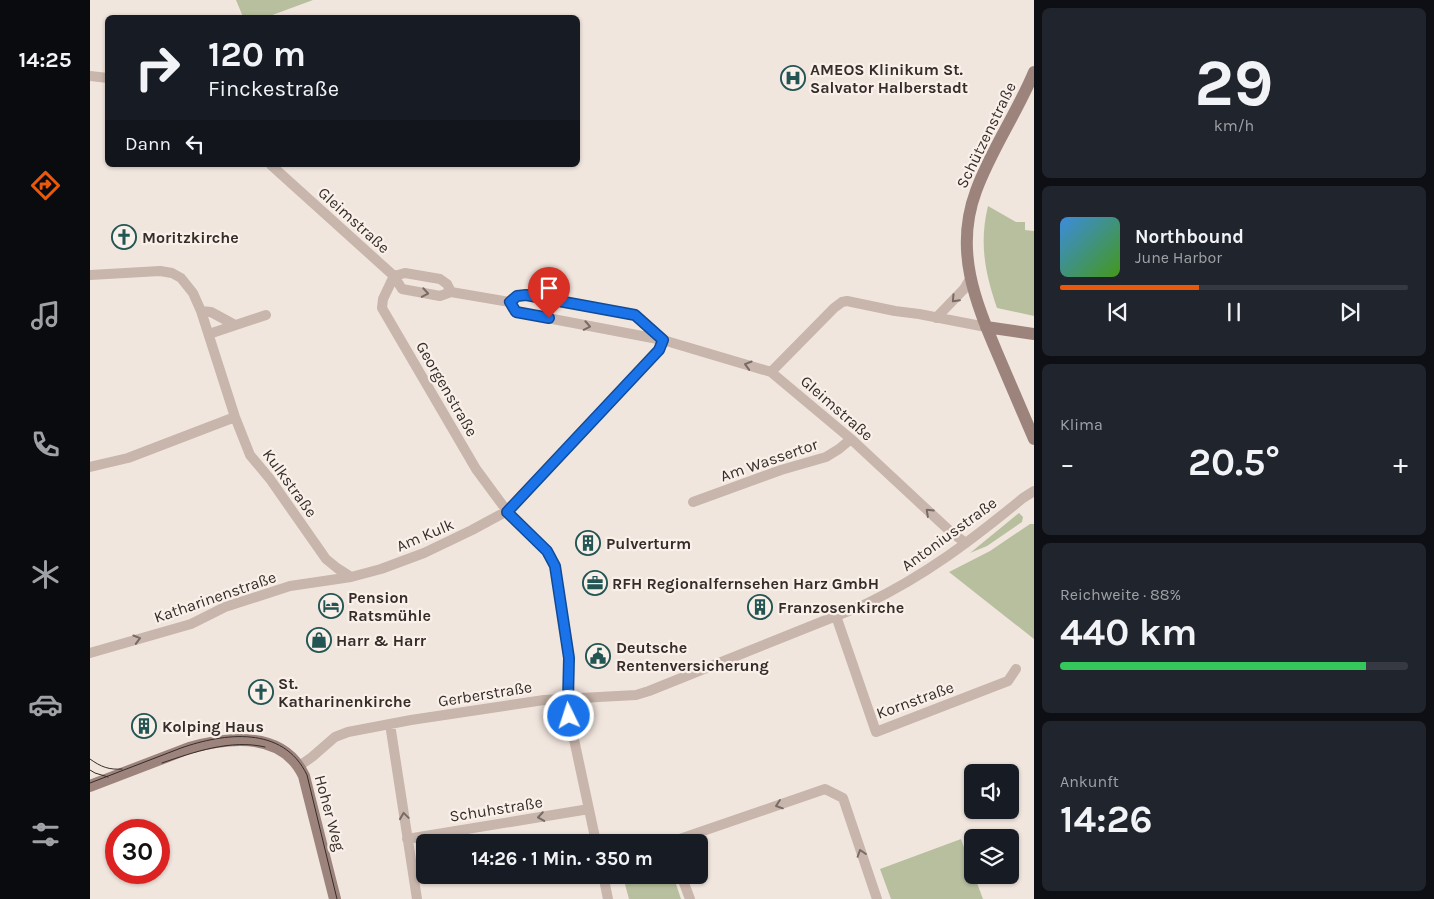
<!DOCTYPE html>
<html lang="de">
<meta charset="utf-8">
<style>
:root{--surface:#171b24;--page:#20242c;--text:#f1f3f6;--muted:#9ea1a6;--line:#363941;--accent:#ea580c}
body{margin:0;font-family:Karla,sans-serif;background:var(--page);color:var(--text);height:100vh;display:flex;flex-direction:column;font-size:19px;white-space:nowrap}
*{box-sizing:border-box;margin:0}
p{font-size:16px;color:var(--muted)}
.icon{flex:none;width:28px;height:28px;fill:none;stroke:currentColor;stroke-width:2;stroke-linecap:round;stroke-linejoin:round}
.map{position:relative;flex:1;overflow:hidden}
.side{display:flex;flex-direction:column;gap:8px;padding:8px;background:#0d0f14;width:400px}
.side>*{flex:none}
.top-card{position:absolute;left:15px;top:15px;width:475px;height:152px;border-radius:8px;box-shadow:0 1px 4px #0004;background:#171b24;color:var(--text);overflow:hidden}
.controls{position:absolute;left:874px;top:764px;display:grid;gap:10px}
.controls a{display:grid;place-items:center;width:55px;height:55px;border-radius:8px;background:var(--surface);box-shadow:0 1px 4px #0004;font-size:25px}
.speed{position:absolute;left:15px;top:819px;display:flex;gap:10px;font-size:25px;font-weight:700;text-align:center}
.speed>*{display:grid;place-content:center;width:65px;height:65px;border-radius:50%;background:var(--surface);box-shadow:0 1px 4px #0004;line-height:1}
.speed .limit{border:8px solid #d22;background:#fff;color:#111}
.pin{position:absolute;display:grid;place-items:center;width:42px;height:42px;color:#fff;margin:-51px -21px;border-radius:50% 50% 50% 0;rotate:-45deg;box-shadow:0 0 5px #0007}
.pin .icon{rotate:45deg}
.me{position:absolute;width:55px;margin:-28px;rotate:356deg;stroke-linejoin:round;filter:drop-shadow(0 0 4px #0008)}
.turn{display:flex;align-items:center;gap:18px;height:105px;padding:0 20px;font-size:22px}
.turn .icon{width:65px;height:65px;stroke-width:2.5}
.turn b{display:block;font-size:35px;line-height:42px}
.then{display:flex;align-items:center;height:48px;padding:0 20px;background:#0003;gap:10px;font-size:19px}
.big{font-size:38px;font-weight:700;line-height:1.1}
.side .card{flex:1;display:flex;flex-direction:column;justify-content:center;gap:8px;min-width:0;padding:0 18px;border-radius:8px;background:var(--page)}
.side .dial{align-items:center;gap:0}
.dial b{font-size:65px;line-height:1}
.song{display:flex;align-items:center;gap:15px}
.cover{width:60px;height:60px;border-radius:8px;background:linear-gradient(135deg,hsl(210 70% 55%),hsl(100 70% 35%))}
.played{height:5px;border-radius:2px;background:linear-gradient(90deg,var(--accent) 40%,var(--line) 40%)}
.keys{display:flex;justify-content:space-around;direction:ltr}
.heat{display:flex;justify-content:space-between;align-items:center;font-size:28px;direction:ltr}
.charge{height:8px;border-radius:4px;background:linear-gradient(90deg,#34c759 88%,var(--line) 0)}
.trip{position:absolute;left:326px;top:834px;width:292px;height:50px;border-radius:8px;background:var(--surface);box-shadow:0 1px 4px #0004;font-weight:700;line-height:50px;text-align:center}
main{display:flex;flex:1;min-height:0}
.dock{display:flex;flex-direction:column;width:90px;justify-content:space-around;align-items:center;background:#090b0e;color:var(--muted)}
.dock .icon{width:35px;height:35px}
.dock .active{color:var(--accent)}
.dock b{font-size:22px;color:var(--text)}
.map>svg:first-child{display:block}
.green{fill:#b8bf9f}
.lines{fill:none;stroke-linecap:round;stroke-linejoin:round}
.street{stroke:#c8b5ab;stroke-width:10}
.secondary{stroke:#9c847c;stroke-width:12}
.tram{stroke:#362c29;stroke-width:1}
.oneway{stroke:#786a64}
.route-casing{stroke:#114b97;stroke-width:12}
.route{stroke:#1a73e8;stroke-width:9}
.labels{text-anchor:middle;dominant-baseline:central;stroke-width:4.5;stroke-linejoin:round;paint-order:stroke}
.poi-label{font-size:16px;font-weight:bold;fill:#362c29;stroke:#f9f0ea;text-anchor:start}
.street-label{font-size:16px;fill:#362c29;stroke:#f9f0ea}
</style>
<main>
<nav class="dock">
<b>14:25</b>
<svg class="icon active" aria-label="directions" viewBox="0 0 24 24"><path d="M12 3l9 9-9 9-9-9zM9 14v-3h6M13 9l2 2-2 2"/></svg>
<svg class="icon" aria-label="music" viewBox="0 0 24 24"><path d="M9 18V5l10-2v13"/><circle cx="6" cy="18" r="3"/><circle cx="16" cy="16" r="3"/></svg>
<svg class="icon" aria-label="phone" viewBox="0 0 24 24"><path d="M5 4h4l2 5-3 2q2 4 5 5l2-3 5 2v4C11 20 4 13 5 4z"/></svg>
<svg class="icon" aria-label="climate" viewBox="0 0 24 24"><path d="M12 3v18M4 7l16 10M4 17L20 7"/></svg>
<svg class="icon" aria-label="car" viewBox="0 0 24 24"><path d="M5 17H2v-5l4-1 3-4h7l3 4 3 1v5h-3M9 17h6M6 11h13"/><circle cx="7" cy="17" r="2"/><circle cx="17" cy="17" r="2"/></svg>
<svg class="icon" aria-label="filters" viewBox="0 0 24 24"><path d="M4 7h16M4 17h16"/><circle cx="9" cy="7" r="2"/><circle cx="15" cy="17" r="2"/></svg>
</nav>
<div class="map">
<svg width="944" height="899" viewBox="0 0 944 899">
<rect width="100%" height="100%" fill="#f1e6de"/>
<!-- green -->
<path class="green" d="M146,0H223L177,17H153Z
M898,206L926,222H935V230L944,231V316L907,308C895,273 889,243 898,206Z
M929,513L933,517L932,522L897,546L880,553Z
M940,524H944V639L859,572L900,551Z
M871,839L882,870V875H884L893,899H801L790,869Z
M538,875H583L591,899H539L533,877Z"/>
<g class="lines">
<!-- street -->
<path class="street" d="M0,76L18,78
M181,165L304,276L293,299L292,308L386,469L417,511L457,551L465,566L479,658L478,699L479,716L506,842
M0,275L70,271L82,273L91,278L103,293L111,311L145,417L160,455L180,479L236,559L247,568L261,577
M361,292L357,284L350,279L315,273L304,276L312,289L350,296L361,292L420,302L427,296L436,295L545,315L573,340L426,312L420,302
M111,311L121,312L145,325
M846,318L874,289L880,279
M119,334L176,315
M681,372L744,308L752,302L757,301L805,311L829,314L896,327
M0,467L38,458L145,417
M603,502L691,470L736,457L749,449L761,439
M746,616L786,732L918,681L926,669
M0,653L101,624L135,607L200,586L261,577L291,569L334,553L382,530L417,511L569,350L573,340L681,372L761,439L862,533L876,543
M300,724L327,899
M209,766L222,757L245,737L258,732L321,720L454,700L546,695L559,691L776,604C836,575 882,540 933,498L944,491
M317,839L499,809
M581,842L735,789L753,798L787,899
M513,875L518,899
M591,875L600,899"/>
<!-- secondary -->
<path class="secondary" d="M944,72C927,113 901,150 886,191C864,250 885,301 908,355C920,383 932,411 944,439
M896,327L944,334
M0,786L99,748C139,737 193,731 214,776L245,899"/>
<!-- tram -->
<path class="tram" d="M0,759C11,767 19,770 32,769
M72,763C104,752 141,739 175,747
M0,770L5,773L18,777
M0,783L91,748C134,733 193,725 217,775L247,899"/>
</g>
<!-- one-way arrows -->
<defs><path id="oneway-chevron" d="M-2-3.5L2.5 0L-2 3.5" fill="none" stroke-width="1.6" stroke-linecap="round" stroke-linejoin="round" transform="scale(1.25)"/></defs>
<g class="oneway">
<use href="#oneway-chevron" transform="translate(335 293) rotate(10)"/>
<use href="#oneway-chevron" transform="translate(865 299) rotate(133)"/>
<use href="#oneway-chevron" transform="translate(497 326) rotate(11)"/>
<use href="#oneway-chevron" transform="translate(658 365) rotate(-164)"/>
<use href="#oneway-chevron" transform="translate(839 512) rotate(-137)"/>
<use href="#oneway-chevron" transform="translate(47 639) rotate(-16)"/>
<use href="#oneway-chevron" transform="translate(689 805) rotate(161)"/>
<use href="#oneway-chevron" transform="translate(314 816) rotate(-98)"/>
<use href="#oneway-chevron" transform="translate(451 817) rotate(171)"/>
<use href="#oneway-chevron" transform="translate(771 853) rotate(-108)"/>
</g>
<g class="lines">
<defs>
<path id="route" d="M459,318L426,312L420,302L427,296L436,295L545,315L573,340L569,350L417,512L457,551L465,566L479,658L478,700L479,716"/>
</defs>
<!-- route casing -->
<use href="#route" class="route-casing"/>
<!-- route -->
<use href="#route" class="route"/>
</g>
<!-- icons -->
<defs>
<symbol id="hospital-ring" viewBox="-11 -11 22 22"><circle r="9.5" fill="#f9f0ea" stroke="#225553" stroke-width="1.5"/><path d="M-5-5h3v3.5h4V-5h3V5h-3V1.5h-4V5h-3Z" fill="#225553"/></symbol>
<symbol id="church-ring" viewBox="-11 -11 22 22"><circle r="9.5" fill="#f9f0ea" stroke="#225553" stroke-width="1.5"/><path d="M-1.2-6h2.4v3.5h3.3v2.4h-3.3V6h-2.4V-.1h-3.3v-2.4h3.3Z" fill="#225553"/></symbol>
<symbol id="building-ring" viewBox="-11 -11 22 22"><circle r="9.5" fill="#f9f0ea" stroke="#225553" stroke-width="1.5"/><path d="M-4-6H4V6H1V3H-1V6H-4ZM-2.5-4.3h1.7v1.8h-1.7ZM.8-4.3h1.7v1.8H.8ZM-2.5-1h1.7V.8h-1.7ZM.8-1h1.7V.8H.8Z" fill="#225553"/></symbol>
<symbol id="office-ring" viewBox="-11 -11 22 22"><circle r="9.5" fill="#f9f0ea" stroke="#225553" stroke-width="1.5"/><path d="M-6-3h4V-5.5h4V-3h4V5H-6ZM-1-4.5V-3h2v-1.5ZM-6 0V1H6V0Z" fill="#225553"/></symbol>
<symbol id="hotel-ring" viewBox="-11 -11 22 22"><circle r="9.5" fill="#f9f0ea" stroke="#225553" stroke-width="1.5"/><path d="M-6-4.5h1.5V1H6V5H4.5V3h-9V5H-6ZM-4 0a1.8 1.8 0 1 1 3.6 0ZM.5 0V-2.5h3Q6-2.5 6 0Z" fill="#225553"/></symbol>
<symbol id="shop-ring" viewBox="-11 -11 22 22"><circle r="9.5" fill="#f9f0ea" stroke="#225553" stroke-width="1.5"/><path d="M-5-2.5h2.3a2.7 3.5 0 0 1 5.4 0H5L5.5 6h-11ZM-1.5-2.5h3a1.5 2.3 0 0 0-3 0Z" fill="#225553"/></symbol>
<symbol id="civic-ring" viewBox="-11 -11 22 22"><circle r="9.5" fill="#f9f0ea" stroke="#225553" stroke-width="1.5"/><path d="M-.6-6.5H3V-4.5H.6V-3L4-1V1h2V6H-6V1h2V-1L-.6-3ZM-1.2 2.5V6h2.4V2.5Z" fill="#225553"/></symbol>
</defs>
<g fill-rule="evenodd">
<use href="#hospital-ring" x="689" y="64" width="28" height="28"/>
<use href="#church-ring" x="20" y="223" width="28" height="28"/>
<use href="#building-ring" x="484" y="529" width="28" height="28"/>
<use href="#office-ring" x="491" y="569" width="28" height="28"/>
<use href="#hotel-ring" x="227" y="592" width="28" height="28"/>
<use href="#building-ring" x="656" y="593" width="28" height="28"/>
<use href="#shop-ring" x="215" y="626" width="28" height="28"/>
<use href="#civic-ring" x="494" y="642" width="28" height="28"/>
<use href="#church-ring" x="157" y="678" width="28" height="28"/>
<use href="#building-ring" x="40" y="712" width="28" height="28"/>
</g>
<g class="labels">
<!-- poi labels -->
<g class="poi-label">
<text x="720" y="69">AMEOS Klinikum St.<tspan x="720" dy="18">Salvator Halberstadt</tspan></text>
<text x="52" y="237">Moritzkirche</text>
<text x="516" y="543">Pulverturm</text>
<text x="522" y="583">RFH Regionalfernsehen Harz GmbH</text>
<text x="258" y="597">Pension<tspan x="258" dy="18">Ratsmühle</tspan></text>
<text x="688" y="607">Franzosenkirche</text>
<text x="246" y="640">Harr &amp; Harr</text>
<text x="526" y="647">Deutsche<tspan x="526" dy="18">Rentenversicherung</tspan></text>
<text x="188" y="683">St.<tspan x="188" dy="18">Katharinenkirche</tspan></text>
<text x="72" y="726">Kolping Haus</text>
</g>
<!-- street labels -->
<g class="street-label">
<text transform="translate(896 135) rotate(-64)">Schützenstraße</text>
<text transform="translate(264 220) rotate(42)">Gleimstraße</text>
<text transform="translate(357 389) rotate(60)">Georgenstraße</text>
<text transform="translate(747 408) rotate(41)">Gleimstraße</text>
<text transform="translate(679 460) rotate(-19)">Am Wassertor</text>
<text transform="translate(200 483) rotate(54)">Kulkstraße</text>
<text transform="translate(859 534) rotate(-36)">Antoniusstraße</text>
<text transform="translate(335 535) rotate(-23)">Am Kulk</text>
<text transform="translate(125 597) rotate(-19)">Katharinenstraße</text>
<text transform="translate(395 694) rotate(-9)">Gerberstraße</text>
<text transform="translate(825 700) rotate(-20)">Kornstraße</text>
<text transform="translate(406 809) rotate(-9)">Schuhstraße</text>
<text transform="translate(240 813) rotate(75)">Hoher Weg</text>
</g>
</g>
</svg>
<div class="controls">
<a><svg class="icon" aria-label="sound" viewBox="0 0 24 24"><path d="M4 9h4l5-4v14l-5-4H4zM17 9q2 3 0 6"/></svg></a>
<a><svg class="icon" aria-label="layers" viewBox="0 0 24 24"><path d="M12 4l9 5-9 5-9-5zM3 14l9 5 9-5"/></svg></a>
</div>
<div class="speed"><div class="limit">30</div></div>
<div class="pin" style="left:459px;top:318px;background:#d93025"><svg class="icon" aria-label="arrive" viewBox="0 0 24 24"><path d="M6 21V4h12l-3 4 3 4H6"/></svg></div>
<svg class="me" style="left:479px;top:716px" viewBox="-20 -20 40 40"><circle r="17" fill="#1a73e8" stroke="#fff" stroke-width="3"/><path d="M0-11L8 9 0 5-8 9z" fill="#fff"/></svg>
<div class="trip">14:26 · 1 Min. · 350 m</div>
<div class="top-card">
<div class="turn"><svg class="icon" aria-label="right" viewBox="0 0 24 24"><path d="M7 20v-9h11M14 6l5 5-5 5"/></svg><div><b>120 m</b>Finckestraße</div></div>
<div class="then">Dann<svg class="icon" aria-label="left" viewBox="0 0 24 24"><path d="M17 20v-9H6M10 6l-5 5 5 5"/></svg></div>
</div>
</div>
<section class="side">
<div class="card dial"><b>29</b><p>km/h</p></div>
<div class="card">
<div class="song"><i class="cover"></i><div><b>Northbound</b><p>June Harbor</p></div></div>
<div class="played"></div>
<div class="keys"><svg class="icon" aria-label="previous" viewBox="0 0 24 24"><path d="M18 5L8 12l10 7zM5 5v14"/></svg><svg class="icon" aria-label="pause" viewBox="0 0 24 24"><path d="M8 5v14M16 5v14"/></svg><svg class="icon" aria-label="next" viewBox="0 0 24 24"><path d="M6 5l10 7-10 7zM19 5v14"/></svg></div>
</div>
<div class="card"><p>Klima</p>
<div class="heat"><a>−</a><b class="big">20.5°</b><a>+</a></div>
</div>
<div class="card"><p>Reichweite · 88%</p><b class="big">440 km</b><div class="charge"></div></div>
<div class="card"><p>Ankunft</p><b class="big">14:26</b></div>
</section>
</main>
